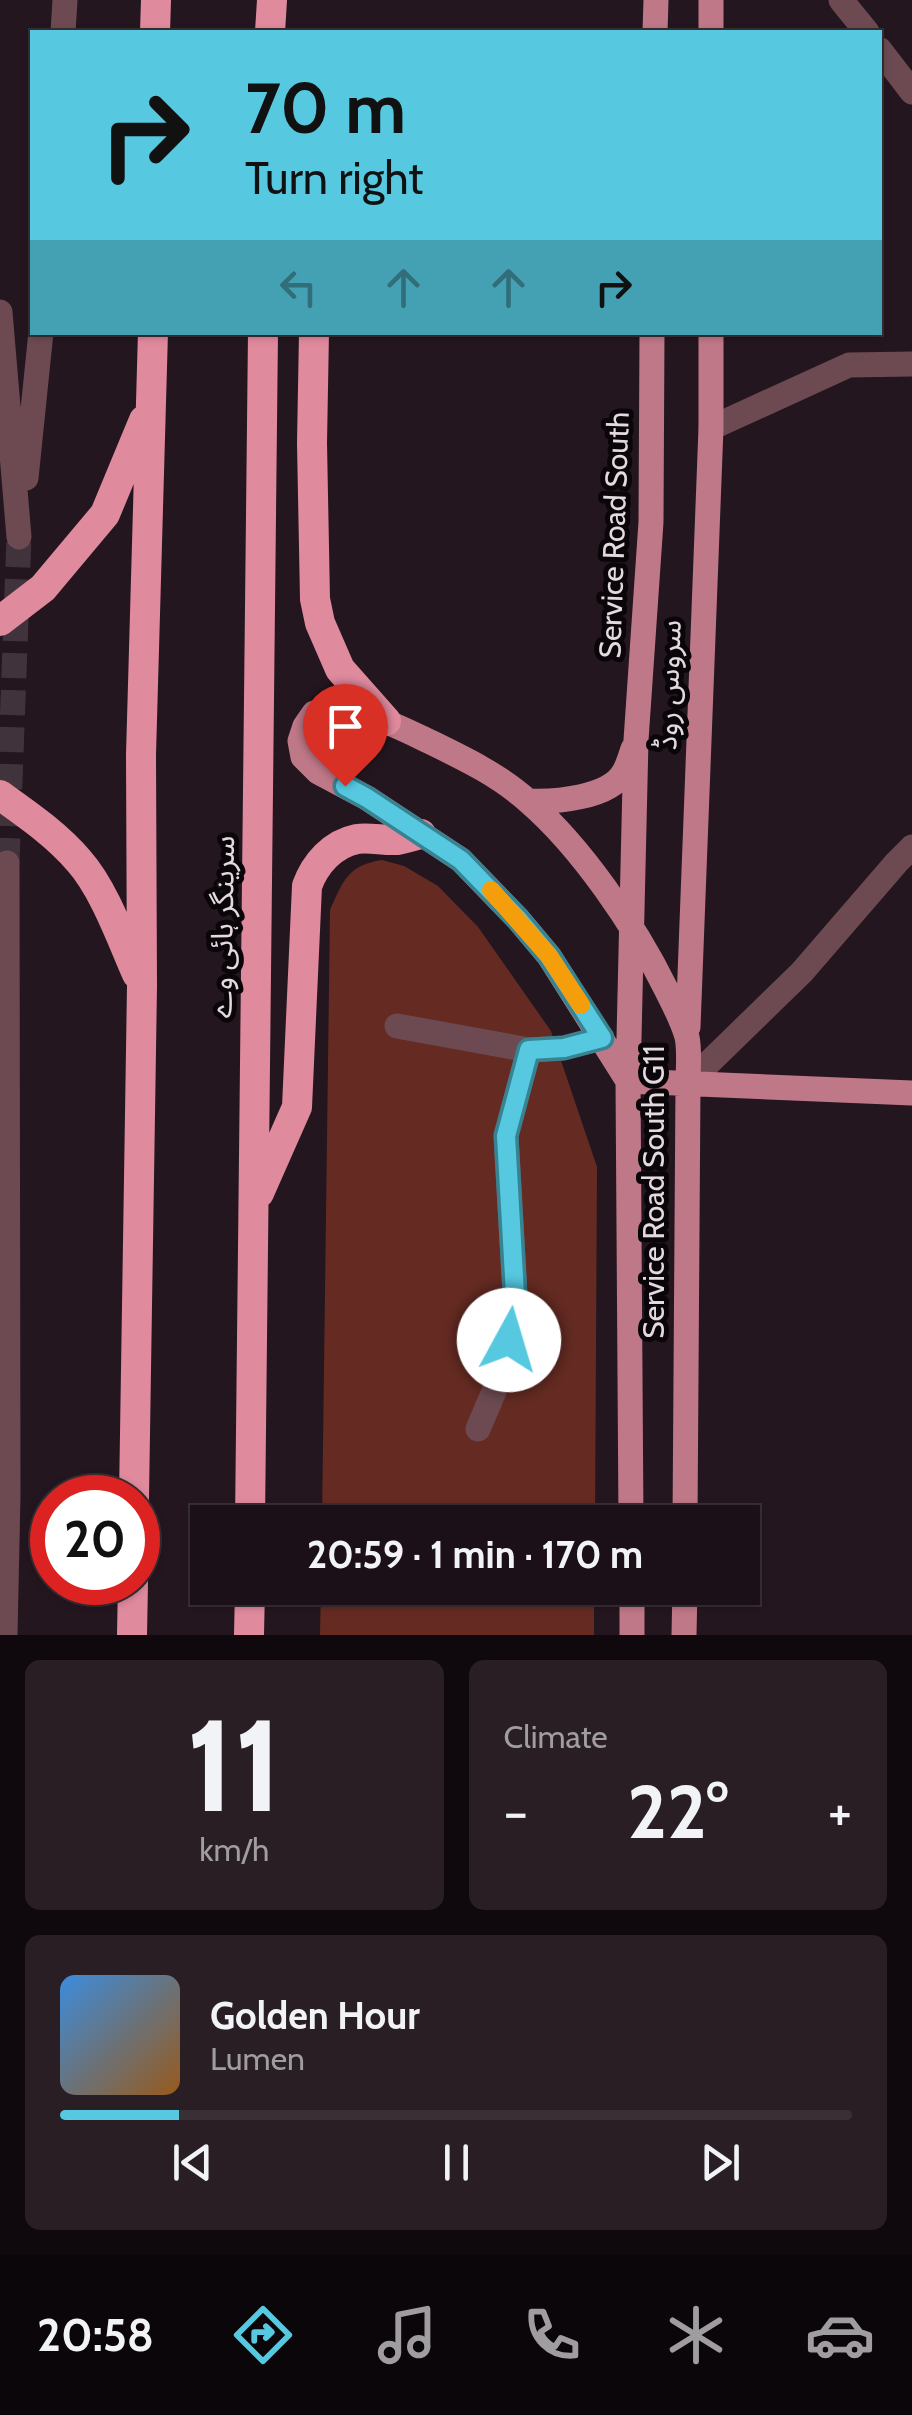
<!DOCTYPE html>
<meta charset="utf-8">
<style>
:root{--surface:#1b1017;--page:#281e24;--text:#f1f3f6;--muted:#a09da1;--line:#393036;--accent:#56c9e0}
body{margin:0;font-family:Cabin,"Noto Sans Arabic",sans-serif;background:var(--page);color:var(--text);height:100vh;display:flex;flex-direction:column;font-size:38px;white-space:nowrap}
*{box-sizing:border-box;margin:0}
p{font-size:32px;color:var(--muted)}
.icon{flex:none;width:55px;height:55px;fill:none;stroke:currentColor;stroke-width:2;stroke-linecap:round;stroke-linejoin:round}
.map{position:relative;height:1635px;overflow:hidden}
.drawer{display:flex;flex-direction:column;gap:25px;padding:25px;background:#0f090d;flex:1}
.drawer>*{flex:none}
.guide{position:absolute;left:30px;top:30px;width:852px;height:305px;border-radius:0px;box-shadow:0 2px 8px #0004,0 0 0 2px var(--line);background:#56c9e0;color:#111;overflow:hidden}
.speed{position:absolute;left:30px;top:1475px;display:flex;gap:20px;font-size:50px;font-weight:700;text-align:center}
.speed>*{display:grid;place-content:center;width:130px;height:130px;border-radius:50%;background:var(--surface);box-shadow:0 2px 8px #0004,0 0 0 2px var(--line);line-height:1}
.speed .limit{border:15px solid #d22;background:#fff;color:#111}
.pin{position:absolute;display:grid;place-items:center;width:85px;height:85px;color:#fff;margin:-102px -42px;border-radius:50% 50% 50% 0;rotate:-45deg;box-shadow:0 0 10px #0007}
.pin .icon{rotate:45deg}
.me{position:absolute;width:110px;margin:-55px;rotate:6deg;stroke-linejoin:round;filter:drop-shadow(0 0 8px #0008)}
.turn{display:flex;align-items:center;gap:35px;height:210px;padding:0 50px;font-size:45px}
.turn .icon{width:130px;height:130px;stroke-width:2.5}
.turn b{display:block;font-size:70px;line-height:85px}
.lanes{display:flex;align-items:center;height:95px;padding:0 50px;background:#0003;justify-content:center;gap:50px;direction:ltr}
.lanes .off{opacity:.35}
.big{font-size:75px;font-weight:700;line-height:1.1}
.drawer .tile{flex:1;display:flex;flex-direction:column;justify-content:center;gap:15px;min-width:0;padding:0 35px;border-radius:15px;background:var(--page)}
.drawer .dial{align-items:center;gap:0}
.dial b{font-size:130px;line-height:1}
.song{display:flex;align-items:center;gap:30px}
.cover{width:120px;height:120px;border-radius:15px;background:linear-gradient(135deg,hsl(210 70% 55%),hsl(30 70% 35%))}
.played{height:10px;border-radius:5px;background:linear-gradient(90deg,var(--accent) 15%,var(--line) 15%)}
.keys{display:flex;justify-content:space-around;direction:ltr}
.heat{display:flex;justify-content:space-between;align-items:center;font-size:55px;direction:ltr}
.drawer .tiles{flex:1;display:grid;gap:25px;grid-template-columns:1fr 1fr}
.tile:last-child{grid-column:span 2}
.trip{position:absolute;left:190px;top:1505px;width:570px;height:100px;border-radius:0px;background:var(--surface);box-shadow:0 2px 8px #0004,0 0 0 2px var(--line);font-weight:700;line-height:100px;text-align:center}
.dock{display:flex;height:160px;justify-content:space-around;align-items:center;background:#0b0609;color:var(--muted)}
.dock .icon{width:70px;height:70px}
.dock .current{color:var(--accent)}
.dock b{font-size:45px;color:var(--text)}
.map>svg:first-child{display:block}
.green{fill:#652b22}
.lines{fill:none;stroke-linecap:round;stroke-linejoin:round}
.minor-tunnel{stroke:#41333c;stroke-width:25;stroke-dasharray:25 12;stroke-linecap:butt}
.minor{stroke:#6d4a52;stroke-width:25}
.major{stroke:#bf7888;stroke-width:25}
.highway{stroke:#e08a9e;stroke-width:30}
.route-casing{stroke:#388392;stroke-width:25}
.route{stroke:#56c9e0;stroke-width:18}
.slow{stroke:#f59e0b;stroke-width:18}
.labels{text-anchor:middle;dominant-baseline:central;stroke-width:10;stroke-linejoin:round;paint-order:stroke}
.street-label{font-size:30px;fill:#e3d9df;stroke:#090508}
</style>
<div class="map">
<svg width="912" height="1635" viewBox="0 0 912 1635">
<rect width="100%" height="100%" fill="#24161f"/>
<!-- green -->
<path class="green" d="M382,860L404,866L438,886L478,927L551,1031L597,1167L595,1522H322L330,910C343,881 348,865 382,860Z
M321,1588H594V1635H320Z"/>
<g class="lines">
<!-- minor-tunnel -->
<path class="minor-tunnel" d="M7,863L19,537"/>
<!-- minor -->
<path class="minor" d="M841,0L867,32
M63,32L65,0
M880,50L912,92
M0,312L19,537
M711,428L849,365L912,364
M26,478L41,332
M397,1026L529,1050L563,1048L602,1038
M688,1083L802,972L897,862L912,847
M478,1429L495,1389L509,1339L515,1294L506,1135L529,1050
M5,1635L8,1495L7,863"/>
<!-- major -->
<path class="major" d="M655,32L656,0
M711,32V0
M529,801C555,802 610,798 624,772C628,765 630,757 633,749
M688,1027L711,428V332
M628,1081L549,956L518,919L461,860L367,798L318,772L303,757L300,741L305,726L314,713C351,703 391,723 424,739C461,757 498,774 529,802C581,847 635,926 665,987C673,1003 682,1019 687,1037C690,1051 688,1068 688,1083L685,1522
M628,1081L912,1093
M631,1522L628,1081L636,740L651,522L652,332
M632,1588V1635
M684,1635L685,1588"/>
<!-- highway -->
<path class="highway" d="M155,32L156,0
M270,32L272,0
M314,332L312,443L315,599L320,623L340,669L386,721
M0,621L43,588L105,514L144,420
M0,795C28,815 57,835 79,861C104,889 122,940 137,974
M259,1193L297,1107L307,886C315,864 332,844 357,839C370,837 384,841 397,840C405,839 413,836 421,834
M134,1498L142,986L141,755L153,332
M250,1522L263,332
M132,1635L133,1582
M249,1635L250,1588"/>
</g>
<g class="lines">
<defs>
<path id="route" d="M345,786L367,798L461,860L518,919L549,956L602,1038L564,1048L529,1050L506,1136L515,1294L509,1340"/>
</defs>
<!-- route casing -->
<use href="#route" class="route-casing"/>
<!-- route -->
<use href="#route" class="route"/>
<!-- slow -->
<path class="slow" d="M491,890L549,956L581,1005"/>
</g>
<g class="labels">
<!-- street labels -->
<g class="street-label">
<text transform="translate(614 535) rotate(-88)">Service Road South</text>
<text transform="translate(668 685) rotate(-88)">سروس روڈ</text>
<text transform="translate(222 927) rotate(-89)">سرینگر ہائی وے</text>
<text transform="translate(653 1192) rotate(-90)">Service Road South G11</text>
</g>
</g>
</svg>
<div class="speed"><div class="limit">20</div></div>
<div class="pin" style="left:345px;top:786px;background:#d93025"><svg class="icon" aria-label="arrive" viewBox="0 0 24 24"><path d="M6 21V4h12l-3 4 3 4H6"/></svg></div>
<svg class="me" style="left:509px;top:1340px" viewBox="-20 -20 40 40"><circle r="19" fill="#fff"/><path d="M0-13L10 11 0 6-10 11z" fill="#56c9e0"/></svg>
<div class="trip">20:59 · 1 min · 170 m</div>
<div class="guide">
<div class="turn"><svg class="icon" aria-label="right" viewBox="0 0 24 24"><path d="M7 20v-9h11M14 6l5 5-5 5"/></svg><div><b>70 m</b>Turn right</div></div>
<div class="lanes"><svg class="icon off" aria-label="left" viewBox="0 0 24 24"><path d="M17 20v-9H6M10 6l-5 5 5 5"/></svg><svg class="icon off" aria-label="ahead" viewBox="0 0 24 24"><path d="M12 20V5M6 11l6-6 6 6"/></svg><svg class="icon off" aria-label="ahead" viewBox="0 0 24 24"><path d="M12 20V5M6 11l6-6 6 6"/></svg><svg class="icon" aria-label="right" viewBox="0 0 24 24"><path d="M7 20v-9h11M14 6l5 5-5 5"/></svg></div>
</div>
</div>
<section class="drawer">
<div class="tiles">
<div class="tile dial"><b>11</b><p>km/h</p></div>
<div class="tile"><p>Climate</p>
<div class="heat"><a>−</a><b class="big">22°</b><a>+</a></div>
</div>
<div class="tile">
<div class="song"><i class="cover"></i><div><b>Golden Hour</b><p>Lumen</p></div></div>
<div class="played"></div>
<div class="keys"><svg class="icon" aria-label="previous" viewBox="0 0 24 24"><path d="M18 5L8 12l10 7zM5 5v14"/></svg><svg class="icon" aria-label="pause" viewBox="0 0 24 24"><path d="M8 5v14M16 5v14"/></svg><svg class="icon" aria-label="next" viewBox="0 0 24 24"><path d="M6 5l10 7-10 7zM19 5v14"/></svg></div>
</div>
</div>
</section>
<nav class="dock">
<b>20:58</b>
<svg class="icon current" aria-label="directions" viewBox="0 0 24 24"><path d="M12 3l9 9-9 9-9-9zM9 14v-3h6M13 9l2 2-2 2"/></svg>
<svg class="icon" aria-label="music" viewBox="0 0 24 24"><path d="M9 18V5l10-2v13"/><circle cx="6" cy="18" r="3"/><circle cx="16" cy="16" r="3"/></svg>
<svg class="icon" aria-label="phone" viewBox="0 0 24 24"><path d="M5 4h4l2 5-3 2q2 4 5 5l2-3 5 2v4C11 20 4 13 5 4z"/></svg>
<svg class="icon" aria-label="climate" viewBox="0 0 24 24"><path d="M12 3v18M4 7l16 10M4 17L20 7"/></svg>
<svg class="icon" aria-label="car" viewBox="0 0 24 24"><path d="M5 17H2v-5l4-1 3-4h7l3 4 3 1v5h-3M9 17h6M6 11h13"/><circle cx="7" cy="17" r="2"/><circle cx="17" cy="17" r="2"/></svg>
</nav>
